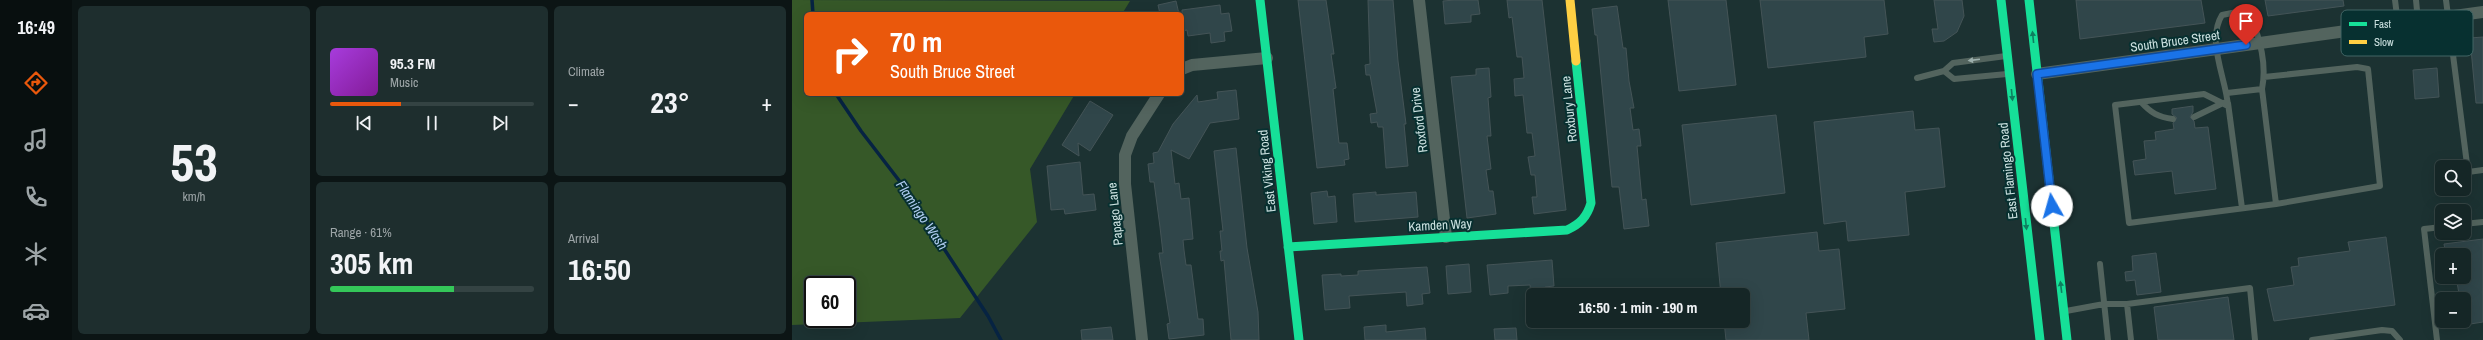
<!DOCTYPE html>
<meta charset="utf-8">
<style>
:root{--surface:#152626;--page:#1e2e2e;--text:#f1f3f6;--muted:#9da5a7;--line:#344343;--accent:#ea580c}
body{margin:0;font-family:"Archivo Narrow",sans-serif;background:var(--page);color:var(--text);height:100vh;display:flex;flex-direction:column;font-size:15px;white-space:nowrap}
*{box-sizing:border-box;margin:0}
p{font-size:13px;color:var(--muted)}
.icon{flex:none;width:22px;height:22px;fill:none;stroke:currentColor;stroke-width:2;stroke-linecap:round;stroke-linejoin:round}
.map{position:relative;flex:1;overflow:hidden}
.details{display:flex;flex-direction:column;gap:6px;padding:6px;background:#0c1515;width:720px}
.details>*{flex:none}
.banner{position:absolute;left:12px;top:12px;width:380px;height:84px;border-radius:6px;box-shadow:0 4px 16px #0002,0 0 0 1px var(--line);background:#ea580c;color:#fff;overflow:hidden}
.tools{position:absolute;left:1643px;top:160px;display:grid;gap:8px}
.tools a{display:grid;place-items:center;width:36px;height:36px;border-radius:6px;background:var(--surface);box-shadow:0 4px 16px #0002,0 0 0 1px var(--line);font-size:20px}
.speed{position:absolute;left:12px;top:276px;display:flex;gap:8px;font-size:20px;font-weight:700;text-align:center}
.speed>*{display:grid;place-content:center;width:52px;height:52px;border-radius:50%;background:var(--surface);box-shadow:0 4px 16px #0002,0 0 0 1px var(--line);line-height:1}
.speed .limit{border:2px solid #111;border-radius:6px;background:#fff;color:#111}
.pin{position:absolute;display:grid;place-items:center;width:34px;height:34px;color:#fff;margin:-41px -17px;border-radius:50% 50% 50% 0;rotate:-45deg;box-shadow:0 0 4px #0007}
.pin .icon{rotate:45deg}
.me{position:absolute;width:44px;margin:-22px;rotate:353deg;stroke-linejoin:round;filter:drop-shadow(0 0 3px #0008)}
.turn{display:flex;align-items:center;gap:14px;height:84px;padding:0 20px;font-size:18px}
.turn .icon{width:52px;height:52px;stroke-width:2.5}
.turn b{display:block;font-size:28px;line-height:34px}
.big{font-size:30px;font-weight:800;line-height:1.1}
.details .card{flex:1;display:flex;flex-direction:column;justify-content:center;gap:6px;min-width:0;padding:0 14px;border-radius:6px;background:var(--page)}
.details .dial{align-items:center;gap:0}
.dial b{font-size:52px;line-height:1}
.song{display:flex;align-items:center;gap:12px}
.cover{width:48px;height:48px;border-radius:6px;background:linear-gradient(135deg,hsl(280 70% 55%),hsl(290 70% 35%))}
.played{height:4px;border-radius:2px;background:linear-gradient(90deg,var(--accent) 35%,var(--line) 35%)}
.keys{display:flex;justify-content:space-around;direction:ltr}
.heat{display:flex;justify-content:space-between;align-items:center;font-size:22px;direction:ltr}
.charge{height:6px;border-radius:3px;background:linear-gradient(90deg,#34c759 61%,var(--line) 0)}
.details .tiles{flex:1;display:grid;gap:6px;grid-template-columns:repeat(3,1fr)}
.card:first-child{grid-row:span 2}
.trip{position:absolute;left:734px;top:288px;width:224px;height:40px;border-radius:6px;background:var(--surface);box-shadow:0 4px 16px #0002,0 0 0 1px var(--line);font-weight:800;line-height:40px;text-align:center}
main{display:flex;flex:1;min-height:0}
.menu{display:flex;flex-direction:column;width:72px;justify-content:space-around;align-items:center;background:#080f0f;color:var(--muted)}
.menu .icon{width:28px;height:28px}
.menu .active{color:var(--accent)}
.menu b{font-size:18px;color:var(--text)}
.map>svg:first-child{display:block}
.green{fill:#365828;fill-rule:evenodd}
.lines{fill:none;stroke-linecap:round;stroke-linejoin:round}
.stream{stroke:#062342;stroke-width:3.5}
.building{fill:#30464a;stroke:#445457}
.lane{stroke:#53645e;stroke-width:6}
.street{stroke:#53645e;stroke-width:12}
.fast{stroke:#16e098;stroke-width:9}
.slow{stroke:#ffcf43;stroke-width:9}
.oneway{fill:#0e7f5f}
.oneway2{fill:#9cafac}
.route-casing{stroke:#114b97;stroke-width:10}
.route{stroke:#1a73e8;stroke-width:7}
.labels{text-anchor:middle;dominant-baseline:central;stroke-width:4;stroke-linejoin:round;paint-order:stroke}
.street-label{font-size:13px;fill:#cce1e0;stroke:#073030}
.water-label{font-size:14px;font-style:italic;fill:#b0cdf1;stroke:#073030}
.key{fill:#073030;stroke:#426565;stroke-width:1}
.key-label{font-size:11px;fill:#cce1e0}
</style>
<main>
<nav class="menu">
<b>16:49</b>
<svg class="icon active" aria-label="directions" viewBox="0 0 24 24"><path d="M12 3l9 9-9 9-9-9zM9 14v-3h6M13 9l2 2-2 2"/></svg>
<svg class="icon" aria-label="music" viewBox="0 0 24 24"><path d="M9 18V5l10-2v13"/><circle cx="6" cy="18" r="3"/><circle cx="16" cy="16" r="3"/></svg>
<svg class="icon" aria-label="phone" viewBox="0 0 24 24"><path d="M5 4h4l2 5-3 2q2 4 5 5l2-3 5 2v4C11 20 4 13 5 4z"/></svg>
<svg class="icon" aria-label="climate" viewBox="0 0 24 24"><path d="M12 3v18M4 7l16 10M4 17L20 7"/></svg>
<svg class="icon" aria-label="car" viewBox="0 0 24 24"><path d="M5 17H2v-5l4-1 3-4h7l3 4 3 1v5h-3M9 17h6M6 11h13"/><circle cx="7" cy="17" r="2"/><circle cx="17" cy="17" r="2"/></svg>
</nav>
<section class="details">
<div class="tiles">
<div class="card dial"><b>53</b><p>km/h</p></div>
<div class="card">
<div class="song"><i class="cover"></i><div><b>95.3 FM</b><p>Music</p></div></div>
<div class="played"></div>
<div class="keys"><svg class="icon" aria-label="previous" viewBox="0 0 24 24"><path d="M18 5L8 12l10 7zM5 5v14"/></svg><svg class="icon" aria-label="pause" viewBox="0 0 24 24"><path d="M8 5v14M16 5v14"/></svg><svg class="icon" aria-label="next" viewBox="0 0 24 24"><path d="M6 5l10 7-10 7zM19 5v14"/></svg></div>
</div>
<div class="card"><p>Climate</p>
<div class="heat"><a>−</a><b class="big">23°</b><a>+</a></div>
</div>
<div class="card"><p>Range · 61%</p><b class="big">305 km</b><div class="charge"></div></div>
<div class="card"><p>Arrival</p><b class="big">16:50</b></div>
</div>
</section>
<div class="map">
<svg width="1691" height="340" viewBox="0 0 1691 340">
<rect width="100%" height="100%" fill="#1c3232"/>
<!-- green -->
<path class="green" d="M0,0L338,1L330,14H14V94H283L238,169L245,222L168,318L0,325ZM21,285H55V319H21Z"/>
<g class="lines">
<!-- stream -->
<path class="stream" d="M20,0L21,14
M44,94L69,131L109,183L196,316L209,340"/>
</g>
<!-- building -->
<path class="building" d="M506,0H534L542,54H539L544,88L541,89L547,143H555L557,159L552,160L553,165L525,168Z
M576,0H601L606,61L614,124H612L616,166L594,168L591,127H586L585,122L579,123L578,114L585,113L578,75H574L573,65L578,64Z
M663,0H686L688,14L679,15V22L653,24L651,1Z
M715,0H750L774,210L742,214L740,197H745L743,175H739L736,157L743,156L740,133H735L731,95L723,96L722,79L732,78L730,57H725L720,17L717,18Z
M876,0H934L944,85L887,91Z
M968,0H1092L1096,34L1072,37L1074,57L976,68Z
M1142,0H1170L1172,16L1165,32L1152,41L1142,42L1140,29H1146Z
M1284,0H1409L1413,23L1288,39Z
M1473,0H1551L1552,6L1476,16Z
M384,1L387,14H368L366,5Z
M428,5L429,14L437,13L440,31L432,32L433,41L419,43L418,33L396,36L395,30L390,31V10Z
M825,6L831,48H834L837,81L842,108H838L841,130L847,129L849,146H845L850,200L854,199L857,226L832,229L827,187H820L805,35H803L800,9Z
M1691,37V103H1684L1678,38Z
M697,68L699,97L696,98L699,136H695L699,169L694,170L697,191H701L704,214L675,218L659,77L684,75V69Z
M1645,68L1647,97L1623,99L1621,70Z
M444,90L447,119L418,123L397,159L379,150L383,184L387,183L389,199L397,198L401,239L391,240L392,250L394,265H399L406,319H411L412,335L377,339L375,324L378,323L367,253H371L368,227L362,182H358L356,164L362,163L361,153L366,152L381,124L405,95L406,102L426,99L425,92Z
M298,101L321,115L298,151L286,143L287,156L270,145Z
M1401,106V112L1398,117L1402,121L1403,128L1416,127L1424,189L1383,194L1380,171L1343,175L1341,161L1354,159L1352,141L1364,140L1363,132L1382,129L1381,123L1385,118L1380,114V109Z
M1121,111L1123,130L1147,128L1153,187L1113,192L1117,235L1056,241L1054,221L1032,224L1022,122Z
M984,115L993,193L899,205L890,125Z
M444,148L455,248L466,312L467,340H439L432,260L429,261L428,251H430L428,231H431L422,151Z
M288,162L291,195L302,194L304,210L273,214L272,209L259,210L255,166Z
M535,191L536,197L543,196L545,222L522,224L519,193Z
M584,192V195L624,192L626,217L563,222L561,194Z
M1025,232L1027,251L1047,249L1053,309L1014,313L1017,340H934L932,321H951V295H929L924,243Z
M1594,237L1603,305L1482,321L1475,289L1502,285L1499,267L1507,266L1506,258L1558,251L1556,242Z
M1691,239V322L1672,325V299H1668L1664,277H1672V255H1654L1652,244Z
M1364,253L1369,292L1345,295L1343,280L1334,281L1333,272L1341,271L1340,256Z
M760,260L762,286L753,287V292L739,293L738,285L716,286V293L698,295L695,265Z
M677,264L679,292L656,294L654,266Z
M635,267L638,293L630,294L631,304L615,306L614,292L557,296L558,308L533,310L530,275L549,274V276L566,275V271Z
M1436,297L1442,340H1366L1362,307Z
M594,325V332L633,328L634,340H573L572,327Z
M319,327L321,340H290L289,330Z
M724,328L725,340H703L702,329Z"/>
<g class="lines">
<!-- lane -->
<path class="lane" d="M1603,0L1606,24
M1624,0L1626,21
M1654,0L1676,172L1691,170
M1152,71L1162,79L1215,74
M1472,77L1565,67L1576,69L1588,186L1484,204
M1125,78L1152,71L1161,63L1214,56
M1435,93L1470,89C1475,64 1468,40 1459,16L1450,11L1430,15C1414,41 1434,78 1436,106L1412,94L1323,105L1337,223L1484,204L1470,89
M1349,102C1359,113 1366,117 1381,119
M1436,103L1450,208
M1402,117L1431,103
M1672,224L1691,222
M1308,264L1316,340
M1335,304L1339,340
M1274,311L1312,304H1335L1458,288L1463,340
M1520,340L1590,330L1600,331L1608,340
M1645,340L1632,229L1650,227"/>
<!-- street -->
<path class="street" d="M627,0L654,237
M390,69L400,65L475,58
M1245,74L1691,12
M350,340L333,184V155L340,136L367,94"/>
<!-- fast -->
<path class="fast" d="M468,0L507,340
M1209,0L1248,340
M1237,0L1275,340
M496,247L775,230C788,224 795,217 799,203L784,61"/>
<!-- slow -->
<path class="slow" d="M778,0L784,61"/>
</g>
<!-- one-way arrows -->
<defs><path id="oneway-solid" d="M-6-.8H1V-3.2L6.5 0L1 3.2V.8H-6Z"/></defs>
<g class="oneway">
<use href="#oneway-solid" transform="translate(1241 37) rotate(-96)"/>
<use href="#oneway-solid" transform="translate(1220 95) rotate(84)"/>
<use href="#oneway-solid" transform="translate(1234 224) rotate(84)"/>
<use href="#oneway-solid" transform="translate(1269 287) rotate(-97)"/>
</g>
<use class="oneway2" href="#oneway-solid" transform="translate(1182 60) rotate(173)"/>
<g class="lines">
<defs>
<path id="route" d="M1260,206L1245,74L1454,45"/>
</defs>
<!-- route casing -->
<use href="#route" class="route-casing"/>
<!-- route -->
<use href="#route" class="route"/>
</g>
<g class="labels">
<!-- street labels -->
<g class="street-label">
<text transform="translate(1383 41) rotate(-8)">South Bruce Street</text>
<text transform="translate(777 109) rotate(-96)">Roxbury Lane</text>
<text transform="translate(627 120) rotate(-97)">Roxford Drive</text>
<text transform="translate(475 171) rotate(-96)">East Viking Road</text>
<text transform="translate(1216 171) rotate(-96)">East Flamingo Road</text>
<text transform="translate(323 214) rotate(-96)">Papago Lane</text>
<text transform="translate(648 225) rotate(-3)">Kamden Way</text>
</g>
<!-- water labels -->
<g class="water-label">
<text transform="translate(130 215) rotate(56)">Flamingo Wash</text>
</g>
</g>
<!-- legend -->
<rect x="1549" y="10" width="132" height="46" rx="6" class="key"/>
<rect x="1557" y="22" width="18" height="4" fill="#16e098"/>
<rect x="1557" y="40" width="18" height="4" fill="#ffcf43"/>
<g class="key-label">
<text x="1582" y="28">Fast</text>
<text x="1582" y="46">Slow</text>
</g>
</svg>
<div class="tools">
<a><svg class="icon" aria-label="search" viewBox="0 0 24 24"><circle cx="10" cy="10" r="6"/><path d="M15 15l6 6"/></svg></a>
<a><svg class="icon" aria-label="layers" viewBox="0 0 24 24"><path d="M12 4l9 5-9 5-9-5zM3 14l9 5 9-5"/></svg></a>
<a>+</a>
<a>−</a>
</div>
<div class="speed"><div class="limit">60</div></div>
<div class="pin" style="left:1454px;top:45px;background:#d93025"><svg class="icon" aria-label="arrive" viewBox="0 0 24 24"><path d="M6 21V4h12l-3 4 3 4H6"/></svg></div>
<svg class="me" style="left:1260px;top:206px" viewBox="-20 -20 40 40"><circle r="19" fill="#fff"/><path d="M0-13L10 11 0 6-10 11z" fill="#1a73e8"/></svg>
<div class="trip">16:50 · 1 min · 190 m</div>
<div class="banner">
<div class="turn"><svg class="icon" aria-label="right" viewBox="0 0 24 24"><path d="M7 20v-9h11M14 6l5 5-5 5"/></svg><div><b>70 m</b>South Bruce Street</div></div>
</div>
</div>
</main>
